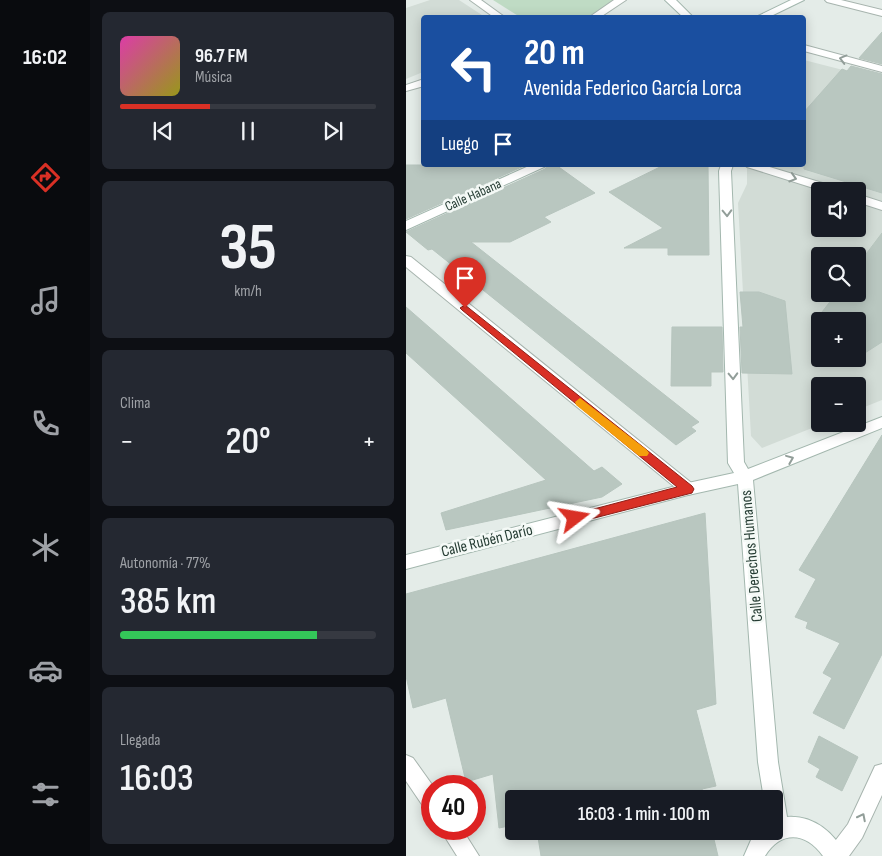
<!DOCTYPE html>
<html lang="es">
<meta charset="utf-8">
<style>
:root{--surface:#171b24;--page:#242831;--text:#f1f3f6;--muted:#9ea1a6;--line:#363941;--accent:#d93025}
body{margin:0;font-family:"Sofia Sans Condensed",sans-serif;background:var(--page);color:var(--text);height:100vh;display:flex;flex-direction:column;font-size:19px;white-space:nowrap}
*{box-sizing:border-box;margin:0}
p{font-size:16px;color:var(--muted)}
.icon{flex:none;width:28px;height:28px;fill:none;stroke:currentColor;stroke-width:2;stroke-linecap:round;stroke-linejoin:round}
.map{position:relative;flex:1;overflow:hidden}
.sheet{display:flex;flex-direction:column;gap:12px;padding:12px;background:#0d0f14;width:316px}
.sheet>*{flex:none}
.guide{position:absolute;left:15px;top:15px;width:385px;height:152px;border-radius:5px;box-shadow:0 2px 12px #0003;background:#1a4fa0;color:#fff;overflow:hidden}
.buttons{position:absolute;left:405px;top:182px;display:grid;gap:10px}
.buttons a{display:grid;place-items:center;width:55px;height:55px;border-radius:5px;background:var(--surface);box-shadow:0 2px 12px #0003;font-size:25px}
.speed{position:absolute;left:15px;top:775px;display:flex;gap:10px;font-size:25px;font-weight:700;text-align:center}
.speed>*{display:grid;place-content:center;width:65px;height:65px;border-radius:50%;background:var(--surface);box-shadow:0 2px 12px #0003;line-height:1}
.speed .limit{border:8px solid #d22;background:#fff;color:#111}
.pin{position:absolute;display:grid;place-items:center;width:42px;height:42px;color:#fff;margin:-51px -21px;border-radius:50% 50% 50% 0;rotate:-45deg;box-shadow:0 0 5px #0007}
.pin .icon{rotate:45deg}
.me{position:absolute;width:55px;margin:-28px;rotate:76deg;stroke-linejoin:round;filter:drop-shadow(0 0 4px #0008)}
.turn{display:flex;align-items:center;gap:18px;height:105px;padding:0 20px;font-size:22px}
.turn .icon{width:65px;height:65px;stroke-width:2.5}
.turn b{display:block;font-size:35px;line-height:42px}
.then{display:flex;align-items:center;height:48px;padding:0 20px;background:#0003;gap:10px;font-size:19px}
.big{font-size:38px;font-weight:600;line-height:1.1}
.sheet .tile{flex:1;display:flex;flex-direction:column;justify-content:center;gap:8px;min-width:0;padding:0 18px;border-radius:8px;background:var(--page)}
.sheet .dial{align-items:center;gap:0}
.dial b{font-size:65px;line-height:1}
.song{display:flex;align-items:center;gap:15px}
.cover{width:60px;height:60px;border-radius:8px;background:linear-gradient(135deg,hsl(320 70% 55%),hsl(60 70% 35%))}
.played{height:5px;border-radius:2px;background:linear-gradient(90deg,var(--accent) 35%,var(--line) 35%)}
.keys{display:flex;justify-content:space-around;direction:ltr}
.heat{display:flex;justify-content:space-between;align-items:center;font-size:28px;direction:ltr}
.charge{height:8px;border-radius:4px;background:linear-gradient(90deg,#34c759 77%,var(--line) 0)}
.trip{position:absolute;left:99px;top:790px;width:278px;height:50px;border-radius:5px;background:var(--surface);box-shadow:0 2px 12px #0003;font-weight:600;line-height:50px;text-align:center}
main{display:flex;flex:1;min-height:0}
.tabs{display:flex;flex-direction:column;width:90px;justify-content:space-around;align-items:center;background:#090b0e;color:var(--muted)}
.tabs .icon{width:35px;height:35px}
.tabs .selected{color:var(--accent)}
.tabs b{font-size:22px;color:var(--text)}
.map>svg:first-child{display:block}
.built{fill:#d2dcd6;fill-rule:evenodd}
.green{fill:#bfdbc4}
.building{fill:#b9c7c0;stroke:#b7c5be}
.lines{fill:none;stroke-linecap:round;stroke-linejoin:round}
.street-casing{stroke:#a7b4ae;stroke-width:2}
.secondary-casing{stroke:#a3b7ae;stroke-width:2}
.street{fill:#fff;fill-rule:evenodd}
.secondary{fill:#fff;fill-rule:evenodd}
.oneway{stroke:#929e99}
.route{fill:#d93025;stroke:#8d1f18}
.slow{fill:#f59e0b}
.labels{text-anchor:middle;dominant-baseline:central;stroke-width:5;stroke-linejoin:round;paint-order:stroke}
.far-street-label{font-size:14px;fill:#253c33;stroke:#f4f9f6}
.street-label{font-size:16px;fill:#253c33;stroke:#f4f9f6}
</style>
<main>
<nav class="tabs">
<b>16:02</b>
<svg class="icon selected" aria-label="directions" viewBox="0 0 24 24"><path d="M12 3l9 9-9 9-9-9zM9 14v-3h6M13 9l2 2-2 2"/></svg>
<svg class="icon" aria-label="music" viewBox="0 0 24 24"><path d="M9 18V5l10-2v13"/><circle cx="6" cy="18" r="3"/><circle cx="16" cy="16" r="3"/></svg>
<svg class="icon" aria-label="phone" viewBox="0 0 24 24"><path d="M5 4h4l2 5-3 2q2 4 5 5l2-3 5 2v4C11 20 4 13 5 4z"/></svg>
<svg class="icon" aria-label="climate" viewBox="0 0 24 24"><path d="M12 3v18M4 7l16 10M4 17L20 7"/></svg>
<svg class="icon" aria-label="car" viewBox="0 0 24 24"><path d="M5 17H2v-5l4-1 3-4h7l3 4 3 1v5h-3M9 17h6M6 11h13"/><circle cx="7" cy="17" r="2"/><circle cx="17" cy="17" r="2"/></svg>
<svg class="icon" aria-label="filters" viewBox="0 0 24 24"><path d="M4 7h16M4 17h16"/><circle cx="9" cy="7" r="2"/><circle cx="15" cy="17" r="2"/></svg>
</nav>
<section class="sheet">
<div class="tile">
<div class="song"><i class="cover"></i><div><b>96.7 FM</b><p>Música</p></div></div>
<div class="played"></div>
<div class="keys"><svg class="icon" aria-label="previous" viewBox="0 0 24 24"><path d="M18 5L8 12l10 7zM5 5v14"/></svg><svg class="icon" aria-label="pause" viewBox="0 0 24 24"><path d="M8 5v14M16 5v14"/></svg><svg class="icon" aria-label="next" viewBox="0 0 24 24"><path d="M6 5l10 7-10 7zM19 5v14"/></svg></div>
</div>
<div class="tile dial"><b>35</b><p>km/h</p></div>
<div class="tile"><p>Clima</p>
<div class="heat"><a>−</a><b class="big">20°</b><a>+</a></div>
</div>
<div class="tile"><p>Autonomía · 77%</p><b class="big">385 km</b><div class="charge"></div></div>
<div class="tile"><p>Llegada</p><b class="big">16:03</b></div>
</section>
<div class="map">
<svg width="476" height="856" viewBox="0 0 476 856">
<rect width="100%" height="100%" fill="#e4ece8"/>
<!-- built -->
<path class="built" d="M24,0H53L79,17L18,18L17,72L0,79V8Z
M398,60L476,80V400L451,410V386H414V424H416L356,448L345,436L332,203L341,184V165H398ZM414,191H451V229H414ZM414,256H451V294H414ZM414,321H451V359H414Z"/>
<!-- green -->
<path class="green" d="M87,0H211L180,18L114,17Z"/>
<!-- building -->
<path class="building" d="M476,32V64L453,58Z
M445,66L476,74V193L398,169V112L436,69L441,71Z
M0,165H120L0,219Z
M142,165H150L189,193L138,217L145,222L104,242H65L293,422L285,427L290,431L270,445L26,249L22,250L0,232L139,169Z
M258,165H302L303,255H262V248H218L257,228L203,192Z
M476,233V342L451,358V321H409L430,294H451V266Z
M334,292H353L379,301L386,374L336,373L334,327H337Z
M0,307L188,471L196,467L216,484L196,497L40,530L35,513L140,480L0,353Z
M266,327H316L317,372H305V386H265Z
M476,435V654L438,729L407,713L426,678L417,673L434,643L400,628L402,622L389,617L410,579L393,570Z
M299,513L310,704L290,710L310,786L296,789L299,799H108V825L93,828L87,774L60,782L40,698L7,708L0,676V594Z
M413,736L452,757L436,791L410,777L414,769L402,762Z
M131,831H306L312,856H135Z"/>
<g class="lines">
<defs>
<path id="street" d="M64,0H75L100,18H89Z
M208,0H220L193,18H182Z
M419,0H435L476,10V16L421,2Z
M398,45L476,66V72L398,51Z
M18,79V86L0,91V85Z
M339,165H357L433,188L435,191H417L341,167Z
M451,194L476,202V210L451,202Z
M0,256L5,257L288,485L290,489L288,493L282,495L276,493L0,267Z
M0,755L7,758L27,786L26,812L19,809L0,781Z
M476,764V795L456,838L443,856H420L423,849L442,824L469,766Z
M34,829H56L73,856H51Z"/>
<path id="secondary" d="M259,0H270L288,18H278Z
M385,0H398L361,18H348Z
M125,165H140L138,167L0,230V221Z
M315,165H327L325,171L338,462L342,469L476,417V428L347,480L372,762L381,817C407,815 430,833 439,856H417C400,832 375,830 359,856H338L345,840L351,832L368,831V799H358L352,762L332,484L282,495L0,569V555L282,483L328,473L322,463L313,171Z"/>
</defs>
<!-- street casing -->
<use href="#street" class="street-casing"/>
<!-- secondary casing -->
<use href="#secondary" class="secondary-casing"/>
<!-- street -->
<use href="#street" class="street"/>
<!-- secondary -->
<use href="#secondary" class="secondary"/>
</g>
<!-- one-way arrows -->
<defs><path id="oneway-chevron" d="M-2-3.5L2.5 0L-2 3.5" fill="none" stroke-width="1.6" stroke-linecap="round" stroke-linejoin="round" transform="scale(1.25)"/></defs>
<g class="oneway">
<use href="#oneway-chevron" transform="translate(437 59) rotate(-165)"/>
<use href="#oneway-chevron" transform="translate(387 178) rotate(17)"/>
<use href="#oneway-chevron" transform="translate(321 213) rotate(88)"/>
<use href="#oneway-chevron" transform="translate(327 376) rotate(88)"/>
<use href="#oneway-chevron" transform="translate(384 459) rotate(-22)"/>
<use href="#oneway-chevron" transform="translate(456 817) rotate(-63)"/>
</g>
<!-- route -->
<path class="route" d="M59,305L286,486L288,489L286,493L169,523L165,522L163,518L165,515L169,514L271,487L56,310L54,308Z"/>
<!-- slow -->
<path class="slow" d="M174,398L241,450L243,453L241,456H233L170,405L169,402Z"/>
<g class="labels">
<!-- far-street labels -->
<g class="far-street-label">
<text transform="translate(67 195) rotate(-24)">Calle Habana</text>
</g>
<!-- street labels -->
<g class="street-label">
<text transform="translate(81 541) rotate(-14)">Calle Rubén Darío</text>
<text transform="translate(346 556) rotate(-95)">Calle Derechos Humanos</text>
</g>
</g>
</svg>
<div class="buttons">
<a><svg class="icon" aria-label="sound" viewBox="0 0 24 24"><path d="M4 9h4l5-4v14l-5-4H4zM17 9q2 3 0 6"/></svg></a>
<a><svg class="icon" aria-label="search" viewBox="0 0 24 24"><circle cx="10" cy="10" r="6"/><path d="M15 15l6 6"/></svg></a>
<a>+</a>
<a>−</a>
</div>
<div class="speed"><div class="limit">40</div></div>
<div class="pin" style="left:59px;top:308px;background:#d93025"><svg class="icon" aria-label="arrive" viewBox="0 0 24 24"><path d="M6 21V4h12l-3 4 3 4H6"/></svg></div>
<svg class="me" style="left:169px;top:518px" viewBox="-20 -20 40 40"><path d="M0-17L14 15 0 8-14 15z" fill="#d93025" stroke="#fff" stroke-width="4"/></svg>
<div class="trip">16:03 · 1 min · 100 m</div>
<div class="guide">
<div class="turn"><svg class="icon" aria-label="left" viewBox="0 0 24 24"><path d="M17 20v-9H6M10 6l-5 5 5 5"/></svg><div><b>20 m</b>Avenida Federico García Lorca</div></div>
<div class="then">Luego<svg class="icon" aria-label="arrive" viewBox="0 0 24 24"><path d="M6 21V4h12l-3 4 3 4H6"/></svg></div>
</div>
</div>
</main>
